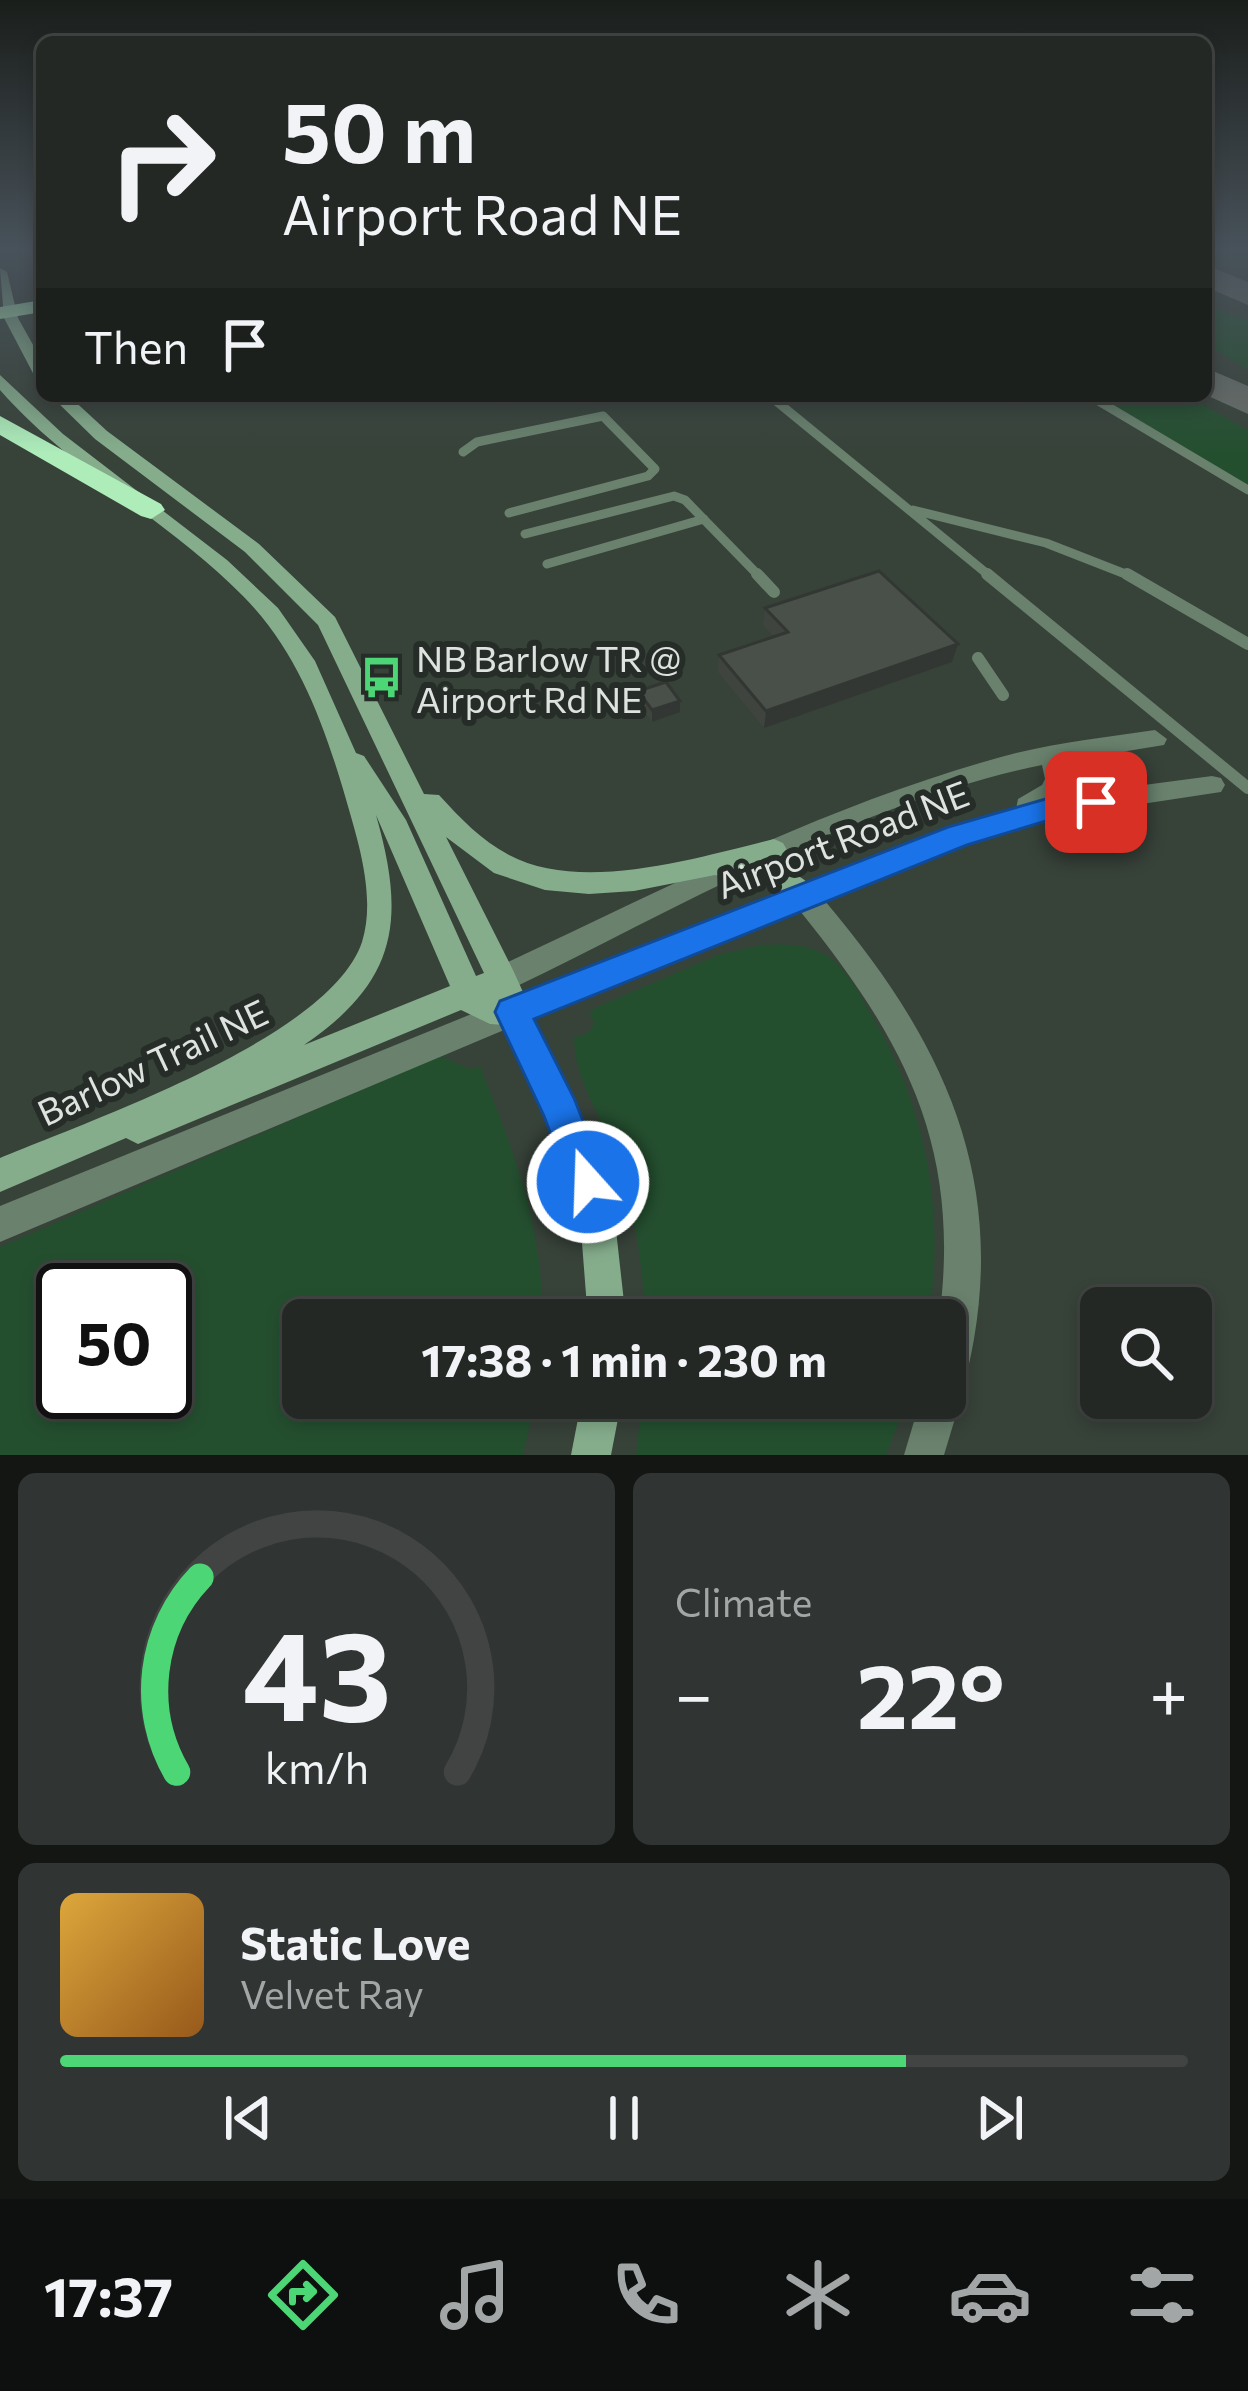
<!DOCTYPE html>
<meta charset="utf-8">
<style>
:root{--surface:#242825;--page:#303432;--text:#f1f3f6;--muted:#a3a6a7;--line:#414442;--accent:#4dd676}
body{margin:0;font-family:Commissioner,sans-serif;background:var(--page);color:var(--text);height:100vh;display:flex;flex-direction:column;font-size:45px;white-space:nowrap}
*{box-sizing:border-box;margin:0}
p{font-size:39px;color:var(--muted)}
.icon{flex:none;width:66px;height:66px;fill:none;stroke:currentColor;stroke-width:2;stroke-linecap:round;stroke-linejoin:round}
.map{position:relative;height:1455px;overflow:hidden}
.side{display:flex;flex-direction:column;gap:18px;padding:18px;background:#141614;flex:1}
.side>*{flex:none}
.top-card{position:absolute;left:36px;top:36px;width:1176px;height:366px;border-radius:18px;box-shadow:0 6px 18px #0003,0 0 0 3px var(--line);background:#242825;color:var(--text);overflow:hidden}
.fabs{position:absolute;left:1080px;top:1287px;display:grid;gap:24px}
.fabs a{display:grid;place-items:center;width:132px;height:132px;border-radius:18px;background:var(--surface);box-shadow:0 6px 18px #0003,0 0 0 3px var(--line);font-size:60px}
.speed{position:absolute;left:36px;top:1263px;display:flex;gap:24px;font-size:60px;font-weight:700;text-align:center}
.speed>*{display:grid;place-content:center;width:156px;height:156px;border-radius:50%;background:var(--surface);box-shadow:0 6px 18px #0003,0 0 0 3px var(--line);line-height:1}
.speed .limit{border:6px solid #111;border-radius:18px;background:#fff;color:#111}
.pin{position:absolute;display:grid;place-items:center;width:102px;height:102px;color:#fff;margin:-51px;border-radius:24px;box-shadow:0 6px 18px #0006}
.me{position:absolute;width:132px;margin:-66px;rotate:340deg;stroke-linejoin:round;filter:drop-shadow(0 0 9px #0008)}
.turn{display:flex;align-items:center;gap:42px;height:252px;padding:0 48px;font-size:54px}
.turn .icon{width:156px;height:156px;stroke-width:2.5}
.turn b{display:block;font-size:84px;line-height:102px}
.then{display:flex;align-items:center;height:114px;padding:0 48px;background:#0003;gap:24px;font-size:45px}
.big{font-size:90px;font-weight:700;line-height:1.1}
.side .card{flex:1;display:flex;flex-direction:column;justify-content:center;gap:18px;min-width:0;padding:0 42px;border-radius:18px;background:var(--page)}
.side .dial{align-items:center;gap:0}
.dial svg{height:312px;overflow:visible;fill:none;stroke:var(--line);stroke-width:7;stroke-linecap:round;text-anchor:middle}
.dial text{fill:var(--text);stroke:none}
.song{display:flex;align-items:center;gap:36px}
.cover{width:144px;height:144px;border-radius:18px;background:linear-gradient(135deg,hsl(40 70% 55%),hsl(30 70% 35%))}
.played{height:12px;border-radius:6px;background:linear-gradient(90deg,var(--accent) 75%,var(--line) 75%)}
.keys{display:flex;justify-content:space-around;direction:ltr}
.heat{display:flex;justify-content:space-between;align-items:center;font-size:66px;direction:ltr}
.side .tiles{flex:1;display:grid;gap:18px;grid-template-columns:1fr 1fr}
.card:last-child{grid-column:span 2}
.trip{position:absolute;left:282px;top:1299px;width:684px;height:120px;border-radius:18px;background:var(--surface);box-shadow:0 6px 18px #0003,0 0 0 3px var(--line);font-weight:700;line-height:120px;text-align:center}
.tabs{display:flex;height:192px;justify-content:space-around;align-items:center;background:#0e100f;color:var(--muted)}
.tabs .icon{width:84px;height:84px}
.tabs .current{color:var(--accent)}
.tabs b{font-size:54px;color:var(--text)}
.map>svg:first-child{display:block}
.built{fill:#374239;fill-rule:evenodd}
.green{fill:#244f2f;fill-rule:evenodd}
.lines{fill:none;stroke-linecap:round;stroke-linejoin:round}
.taxiway{fill:#686e69;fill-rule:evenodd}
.service-far1{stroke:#69816d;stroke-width:9}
.service{stroke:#69816d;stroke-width:12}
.minor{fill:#69816d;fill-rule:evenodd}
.secondary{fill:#85ad8c;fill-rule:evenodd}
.motorway{fill:#aeecba;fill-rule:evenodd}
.wall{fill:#3f443f}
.shaded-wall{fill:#333733}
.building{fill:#494f49;stroke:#333733;stroke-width:3}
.route{fill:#1a73e8;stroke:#114b97;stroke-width:3}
.labels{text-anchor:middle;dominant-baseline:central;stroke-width:12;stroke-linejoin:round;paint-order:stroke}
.poi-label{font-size:36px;fill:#dfe3e0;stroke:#262c27;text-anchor:start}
.street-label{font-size:36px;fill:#dfe3e0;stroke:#262c27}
</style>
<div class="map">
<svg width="1248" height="1455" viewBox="0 0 1248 1455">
<rect width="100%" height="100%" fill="#303631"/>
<!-- built -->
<path class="built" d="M1206,249H1248V1455H0V311L42,303V396H1206ZM63,1290H165V1392H63ZM1101,1308H1191V1398H1101ZM303,1320H945V1398H303Z"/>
<!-- green -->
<path class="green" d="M1206,305L1248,320V370L1206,344Z
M1098,396H1187L1248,430V486Z
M761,945C781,944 805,943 824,954C845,966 858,991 869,1011C925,1103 947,1213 928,1320H645C643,1266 635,1213 618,1161C604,1121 574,1080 574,1037L587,1034L595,1023L589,1013L597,1007L718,955Z
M440,1056L470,1069L480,1066C515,1154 542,1224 543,1320H303V1398H536L523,1455H0V1247ZM63,1290H165V1392H63Z
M642,1398H908L886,1455H636Z"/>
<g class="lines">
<!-- taxiway -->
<path class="taxiway" d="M1206,265L1248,282V305L1206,287Z
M1206,368L1248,386V414L1206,395Z"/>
<!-- service-far1 -->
<path class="service-far1" d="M770,396L991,577
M1090,396L1248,490
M463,452L477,442L603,416L655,469L648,476L509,513
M913,510L1046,543L1133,577
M525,534L674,496L685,500L760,577
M547,564L704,519"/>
<!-- service -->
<path class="service" d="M757,574L774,592
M987,574L1248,788
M1127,574L1248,644
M978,658L1003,695"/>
<!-- minor -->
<path class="minor" d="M1155,730L1167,739L1164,745L1066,761L1071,779L1061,796L1212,776L1221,778L1225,785L1221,792L1056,817L965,844L825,901C935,1031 1004,1163 974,1339C967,1379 956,1416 944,1455H904L921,1398H945V1320H939C962,1147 905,1041 800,911L523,1022L0,1242V1206L501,1002L949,829L1016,809L1018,799L1042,785L1045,779L1042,765C855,804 683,906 513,988L502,992L491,988L487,979L491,970C658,892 823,806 1001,757C1051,743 1103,738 1155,730Z"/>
<!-- secondary -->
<path class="secondary" d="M0,268L7,272L18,318L42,361V380L34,375L4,318Z
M0,375L63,434L227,560L278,608L315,661L356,753L364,756L406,820L476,976L484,973L318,625L245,552L95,439L51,396H69L107,431L259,544L335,617L424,794L439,795C461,819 481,840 509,855C582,894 699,857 774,839L783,843L787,850L783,857L766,863C786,869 809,877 819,897L815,905L805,908L763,884L715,875L634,891L589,894L545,890L494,873L446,837L513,970L592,1144L616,1230L626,1320H588L581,1230L565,1165L504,1025L490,1024L461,1010L138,1144L126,1138L0,1192V1158C90,1120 330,1038 362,942C377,894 356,835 343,789C322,719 296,649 243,596C168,520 71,471 0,390ZM376,815L450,986L304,1045C398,981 406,920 376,815Z
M582,1398H622L611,1455H571Z"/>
<!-- motorway -->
<path class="motorway" d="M42,300V312L0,319V307Z
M0,416L161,504L165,510L151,519L141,516L0,435Z"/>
</g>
<!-- wall -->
<path class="wall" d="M765,608L952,662L764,728L718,672L719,655L774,637L763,625Z
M638,691L680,712L652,722L638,703Z"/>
<!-- shaded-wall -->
<path class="shaded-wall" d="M958,644L952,662L764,728L766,711Z
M680,701V712L652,722V710Z"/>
<!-- building -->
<path class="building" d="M879,571L958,644L766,711L719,655L788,632L765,608Z
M666,682L680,701L652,710L638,691Z"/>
<!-- sky -->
<linearGradient id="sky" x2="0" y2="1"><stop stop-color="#1a1e1b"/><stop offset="0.55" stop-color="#48525a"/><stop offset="1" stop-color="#48525a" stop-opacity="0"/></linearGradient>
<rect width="1248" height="453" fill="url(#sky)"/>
<!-- route -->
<path class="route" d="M1096,791L1106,794L1110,802L1106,809L1056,818L967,845L534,1019L574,1098L607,1182L602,1196L588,1202L574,1196L544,1116L495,1012L500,1001L948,827L1056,796Z"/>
<!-- icons -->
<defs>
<symbol id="bus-bare" viewBox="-9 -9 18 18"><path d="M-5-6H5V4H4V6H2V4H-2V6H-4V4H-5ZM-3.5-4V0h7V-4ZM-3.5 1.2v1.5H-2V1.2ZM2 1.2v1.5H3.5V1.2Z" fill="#4dd676" stroke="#262c27" stroke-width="2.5" paint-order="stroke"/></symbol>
</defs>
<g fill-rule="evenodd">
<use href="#bus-bare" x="352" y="648" width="59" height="59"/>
</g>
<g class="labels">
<!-- poi labels -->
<g class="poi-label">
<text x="416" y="657">NB Barlow TR @<tspan x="416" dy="41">Airport Rd NE</tspan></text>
</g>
<!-- street labels -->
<g class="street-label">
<text transform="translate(842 838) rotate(-21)">Airport Road NE</text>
<text transform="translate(152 1061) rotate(-25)">Barlow Trail NE</text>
</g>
</g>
</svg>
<div class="fabs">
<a><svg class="icon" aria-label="search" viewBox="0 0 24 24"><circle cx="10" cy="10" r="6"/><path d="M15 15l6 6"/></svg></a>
</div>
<div class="speed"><div class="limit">50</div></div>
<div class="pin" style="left:1096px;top:802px;background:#d93025"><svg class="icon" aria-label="arrive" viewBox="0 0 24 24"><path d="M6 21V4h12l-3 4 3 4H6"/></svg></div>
<svg class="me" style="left:588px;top:1182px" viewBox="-20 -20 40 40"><circle r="17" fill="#1a73e8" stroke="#fff" stroke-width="3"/><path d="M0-11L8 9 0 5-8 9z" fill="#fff"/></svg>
<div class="trip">17:38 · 1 min · 230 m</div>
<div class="top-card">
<div class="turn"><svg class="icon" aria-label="right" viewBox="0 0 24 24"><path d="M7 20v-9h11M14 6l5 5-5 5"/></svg><div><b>50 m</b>Airport Road NE</div></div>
<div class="then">Then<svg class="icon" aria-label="arrive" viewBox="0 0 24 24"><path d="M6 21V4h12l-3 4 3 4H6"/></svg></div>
</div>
</div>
<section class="side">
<div class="tiles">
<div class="card dial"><svg viewBox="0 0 100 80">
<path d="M14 69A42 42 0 1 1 86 69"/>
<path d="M14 69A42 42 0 0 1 20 19" stroke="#4dd676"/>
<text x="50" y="56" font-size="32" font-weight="700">43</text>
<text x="50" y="72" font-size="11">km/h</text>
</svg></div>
<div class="card"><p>Climate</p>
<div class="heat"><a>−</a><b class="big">22°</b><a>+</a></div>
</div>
<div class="card">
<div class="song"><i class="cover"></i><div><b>Static Love</b><p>Velvet Ray</p></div></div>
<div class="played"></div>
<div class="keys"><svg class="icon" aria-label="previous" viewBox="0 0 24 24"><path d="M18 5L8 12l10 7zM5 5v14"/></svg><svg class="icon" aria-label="pause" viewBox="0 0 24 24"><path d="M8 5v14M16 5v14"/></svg><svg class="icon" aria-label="next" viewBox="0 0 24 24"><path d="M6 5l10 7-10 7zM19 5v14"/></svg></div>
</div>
</div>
</section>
<nav class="tabs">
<b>17:37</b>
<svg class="icon current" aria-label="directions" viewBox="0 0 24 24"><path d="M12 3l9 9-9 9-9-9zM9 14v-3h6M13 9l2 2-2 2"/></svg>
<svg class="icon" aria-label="music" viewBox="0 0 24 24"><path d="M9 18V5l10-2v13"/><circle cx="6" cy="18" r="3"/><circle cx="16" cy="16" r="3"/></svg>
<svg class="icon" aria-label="phone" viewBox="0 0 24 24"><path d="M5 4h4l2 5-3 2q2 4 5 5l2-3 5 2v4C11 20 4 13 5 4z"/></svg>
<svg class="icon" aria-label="climate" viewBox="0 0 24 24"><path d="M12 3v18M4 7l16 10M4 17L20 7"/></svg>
<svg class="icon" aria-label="car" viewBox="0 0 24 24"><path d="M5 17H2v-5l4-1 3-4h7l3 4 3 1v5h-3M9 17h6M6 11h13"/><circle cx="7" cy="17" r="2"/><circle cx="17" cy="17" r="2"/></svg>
<svg class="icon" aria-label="filters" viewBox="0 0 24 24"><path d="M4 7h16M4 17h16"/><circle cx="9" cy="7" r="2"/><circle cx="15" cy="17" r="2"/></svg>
</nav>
